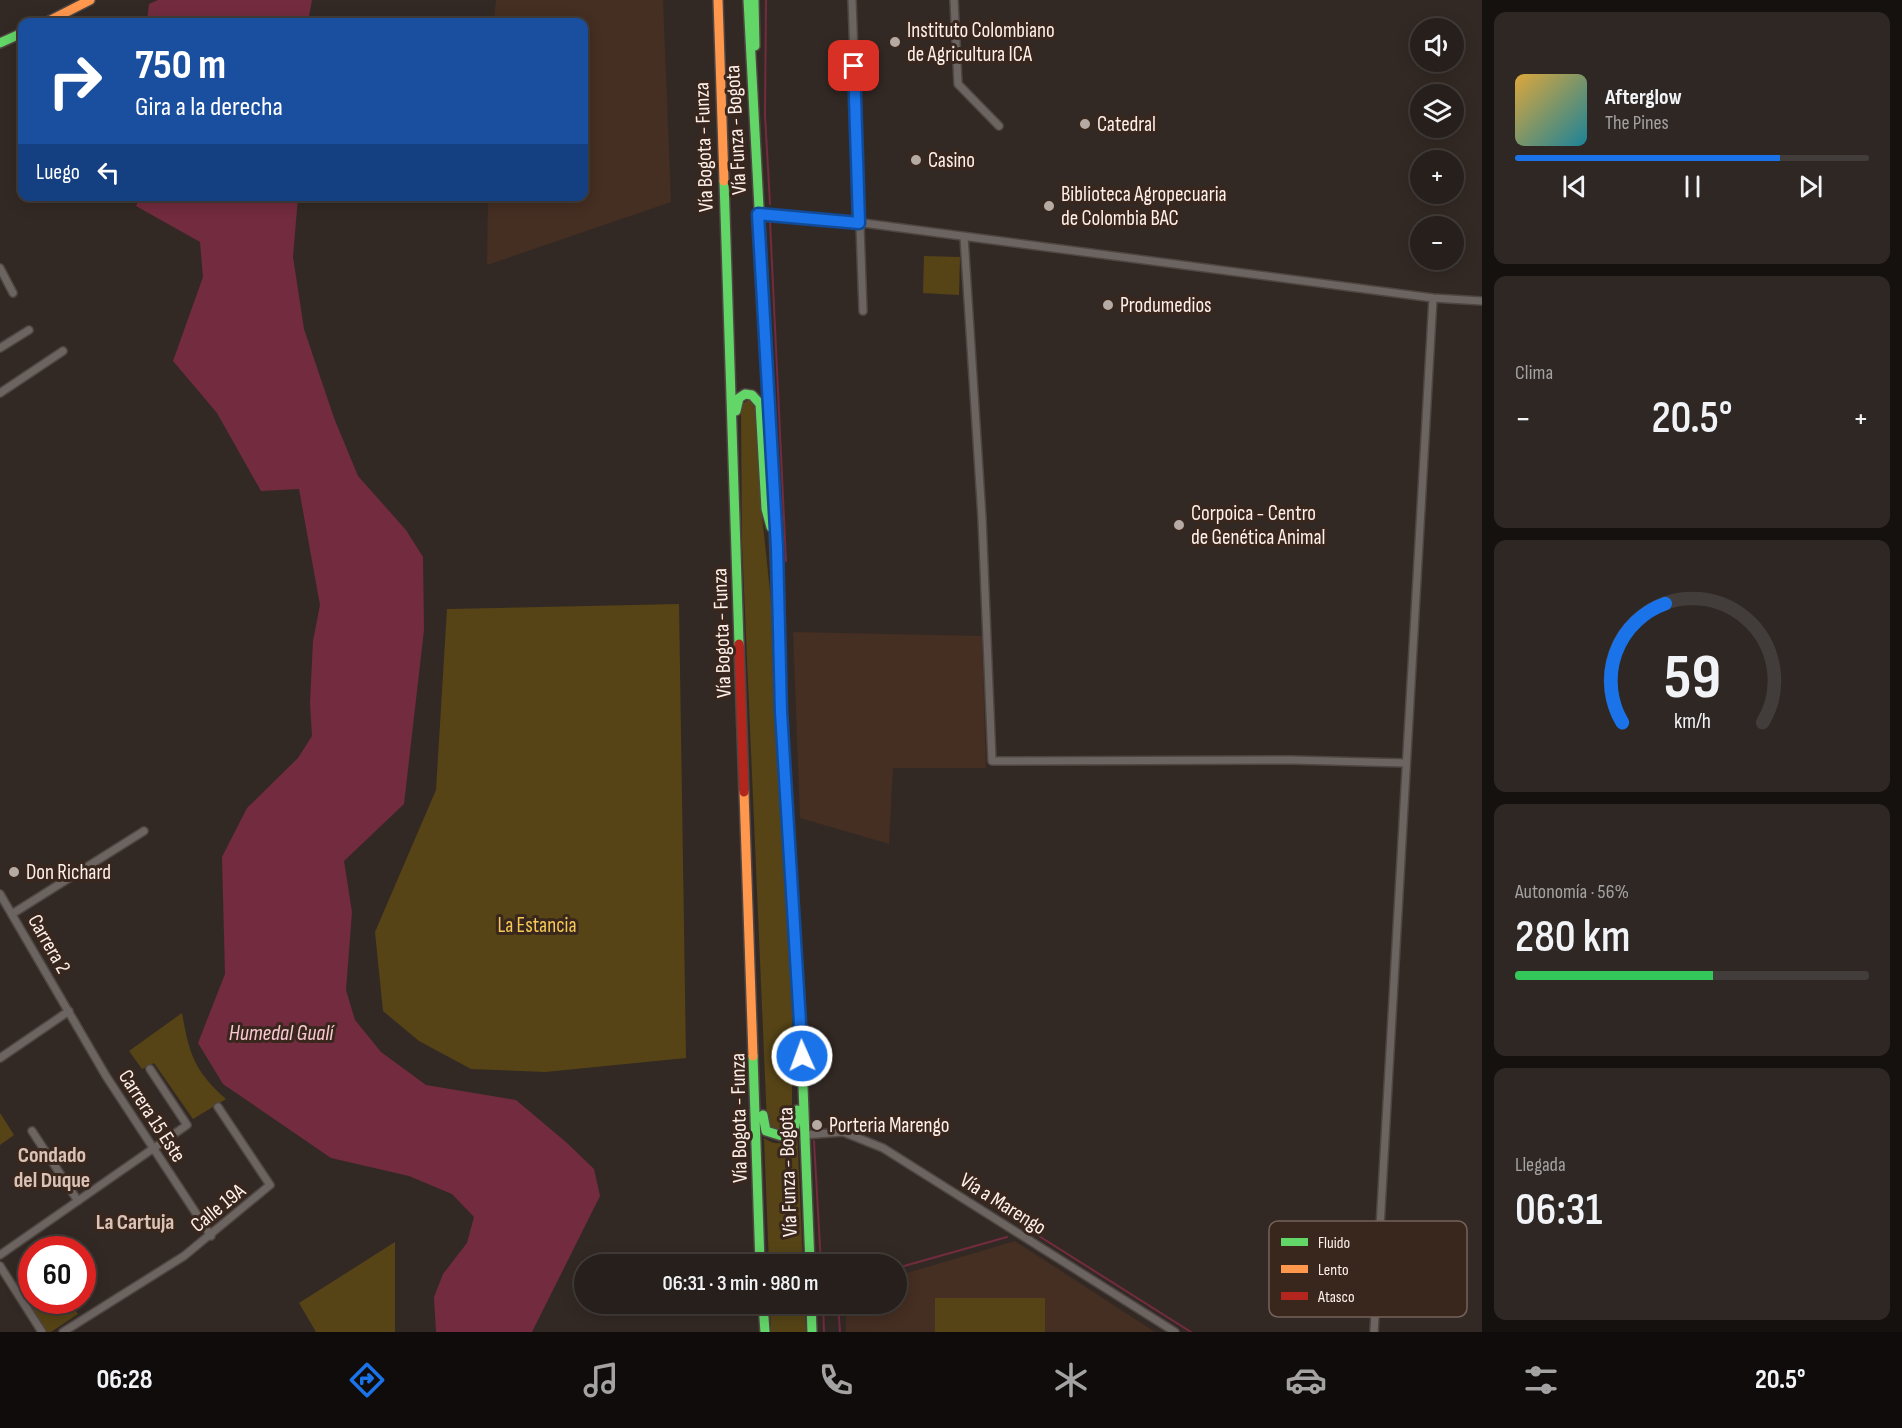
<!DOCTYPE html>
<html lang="es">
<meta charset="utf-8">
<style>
:root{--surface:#261f1b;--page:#2e2724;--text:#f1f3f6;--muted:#a4a2a3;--line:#423d3a;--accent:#1a73e8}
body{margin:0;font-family:"Sofia Sans Condensed",sans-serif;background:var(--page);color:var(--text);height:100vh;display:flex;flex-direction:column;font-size:22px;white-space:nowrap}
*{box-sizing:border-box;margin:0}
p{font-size:20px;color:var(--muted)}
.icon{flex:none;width:33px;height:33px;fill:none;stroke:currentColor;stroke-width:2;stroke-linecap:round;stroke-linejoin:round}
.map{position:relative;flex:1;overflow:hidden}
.panel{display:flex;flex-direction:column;gap:12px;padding:12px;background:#15110f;width:420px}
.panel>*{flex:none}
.guide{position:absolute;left:18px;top:18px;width:570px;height:183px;border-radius:12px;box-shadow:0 3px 15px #0003,0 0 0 2px var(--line);background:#1a4fa0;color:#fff;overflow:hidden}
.fabs{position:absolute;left:1410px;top:18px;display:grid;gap:12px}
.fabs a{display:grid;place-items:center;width:54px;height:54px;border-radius:50%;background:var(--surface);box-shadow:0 3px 15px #0003,0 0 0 2px var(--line);font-size:30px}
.speed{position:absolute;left:18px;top:1236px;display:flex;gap:12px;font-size:30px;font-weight:700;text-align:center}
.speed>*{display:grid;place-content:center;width:78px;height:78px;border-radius:50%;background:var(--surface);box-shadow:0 3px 15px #0003,0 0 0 2px var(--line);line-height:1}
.speed .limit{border:9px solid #d22;background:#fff;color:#111}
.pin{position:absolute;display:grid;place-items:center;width:51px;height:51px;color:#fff;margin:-26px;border-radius:12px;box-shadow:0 3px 9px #0006}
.me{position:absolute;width:66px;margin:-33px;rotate:358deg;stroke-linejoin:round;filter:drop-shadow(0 0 4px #0008)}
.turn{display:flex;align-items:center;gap:21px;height:126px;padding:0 18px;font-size:27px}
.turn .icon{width:78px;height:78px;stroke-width:2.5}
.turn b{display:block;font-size:42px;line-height:51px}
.then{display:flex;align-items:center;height:57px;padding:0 18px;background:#0003;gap:12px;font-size:22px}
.big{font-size:45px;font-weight:600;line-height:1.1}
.panel .card{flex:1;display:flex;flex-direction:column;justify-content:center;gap:9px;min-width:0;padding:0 21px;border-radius:12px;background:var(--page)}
.panel .dial{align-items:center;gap:0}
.dial svg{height:156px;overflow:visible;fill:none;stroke:var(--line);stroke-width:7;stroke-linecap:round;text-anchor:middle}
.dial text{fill:var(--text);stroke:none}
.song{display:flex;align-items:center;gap:18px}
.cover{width:72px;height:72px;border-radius:9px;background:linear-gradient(135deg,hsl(40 70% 55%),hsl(190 70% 35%))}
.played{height:6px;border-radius:3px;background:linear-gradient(90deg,var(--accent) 75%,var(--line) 75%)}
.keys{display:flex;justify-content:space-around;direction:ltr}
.heat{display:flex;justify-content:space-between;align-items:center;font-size:33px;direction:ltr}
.charge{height:9px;border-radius:4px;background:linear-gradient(90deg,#34c759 56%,var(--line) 0)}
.trip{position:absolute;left:574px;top:1254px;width:333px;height:60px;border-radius:30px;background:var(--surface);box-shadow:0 3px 15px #0003,0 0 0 2px var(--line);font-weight:600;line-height:60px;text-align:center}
.dock{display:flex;height:96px;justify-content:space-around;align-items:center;background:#0f0c0b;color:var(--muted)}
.dock .icon{width:42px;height:42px}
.dock .active{color:var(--accent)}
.dock b{font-size:27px;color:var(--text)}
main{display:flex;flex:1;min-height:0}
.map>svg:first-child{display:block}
.built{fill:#452e22}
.green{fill:#564416}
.water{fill:#732b3f}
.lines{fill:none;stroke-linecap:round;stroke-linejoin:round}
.stream{stroke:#732b3f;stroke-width:2}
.street-casing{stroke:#4f4642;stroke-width:10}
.fast-casing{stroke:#4f4642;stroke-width:12}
.slow-casing{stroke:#4f4642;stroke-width:12}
.jam-casing{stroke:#4f4642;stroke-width:12}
.street{stroke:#6b6460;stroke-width:7}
.fast{stroke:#63d668;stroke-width:9}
.slow{stroke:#ff974d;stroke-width:9}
.jam{stroke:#b3261e;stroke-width:9}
.route-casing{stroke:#114b97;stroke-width:15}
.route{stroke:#1a73e8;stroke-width:10}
.poi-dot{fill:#b6aaa5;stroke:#39271e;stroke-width:2}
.labels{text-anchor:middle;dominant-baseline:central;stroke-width:6;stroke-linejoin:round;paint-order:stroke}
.poi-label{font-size:21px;fill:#fdf0ea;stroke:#39271e;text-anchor:start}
.street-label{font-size:21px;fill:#fdf0ea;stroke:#39271e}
.park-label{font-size:21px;fill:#f5c955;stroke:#39271e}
.water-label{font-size:22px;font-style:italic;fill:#fac9d3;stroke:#39271e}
.neighbourhood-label{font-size:22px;font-weight:bold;fill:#dbc2b7;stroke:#39271e}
.key{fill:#39271e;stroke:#74635b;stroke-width:1.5}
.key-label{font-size:16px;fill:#fdf0ea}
</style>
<main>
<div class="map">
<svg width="1482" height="1332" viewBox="0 0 1482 1332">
<rect width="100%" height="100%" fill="#332924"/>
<!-- built -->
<path class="built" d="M496,0H663L671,202L487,265L488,197L584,196V22H494Z
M793,632L982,636L986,768H893L889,844L800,818Z
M1015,1241L1155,1332H846V1304H897V1276Z"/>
<!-- green -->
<path class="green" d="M924,256L960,257L959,295L923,293Z
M750,399L756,403L761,506L773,620L777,738L786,835L792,974V1122C787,1131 782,1132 772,1130L767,1123L742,542L741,410V405Z
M679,604L686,1058L545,1072L471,1069L419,1041L383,1011L375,932L436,790L447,609Z
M182,1013C189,1053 194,1071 226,1099L193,1119L154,1063L142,1069L129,1051Z
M0,1113L14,1135L0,1145Z
M797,1129L803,1264H769L764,1138C778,1148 788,1143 797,1129Z
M395,1242V1332H316L299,1303Z
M935,1298H1045V1332H935Z
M41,1300L69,1301L78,1314L51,1332H46L31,1306Z
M770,1304H805L806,1332H771Z"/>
<!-- water -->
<path class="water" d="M158,0H312L308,22H147L149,4Z
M140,197H298L293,257L304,329L334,418L358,476L406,530L423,557L424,630L404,804L344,861L352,912L346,990L355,1020L381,1052L426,1085L516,1100L567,1143L594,1169L600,1196L532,1332H436L434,1297L443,1274L467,1243L474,1217L452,1194L409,1176L331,1158L223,1084L198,1043L225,974L222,857L247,808L298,758L312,736L310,703L313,641L320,605L299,489L261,491L217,413L173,361L203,277L200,242L136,206Z"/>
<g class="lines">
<!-- stream -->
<path class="stream" d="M766,0L765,115L770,204
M770,221L786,561
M814,1141L821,1264
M1031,1231L1191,1332
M897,1268L1007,1237
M823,1304L824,1332
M838,1304L840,1332"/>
<defs>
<path id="street" d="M852,0L863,311
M954,0L958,84L999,126
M757,214L833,219L1433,298L1482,301
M964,237L982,518L992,761L1292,760L1406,763
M0,268L13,293
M0,348L29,330
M0,393L63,351
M0,894L106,1076L211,1236
M12,914L144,831
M0,1058L69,1011
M32,1131L78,1201
M804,1135L843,1132L883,1148L1175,1332
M0,1255L187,1125L150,1069
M0,1266L42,1332
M63,1332L184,1256L270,1185L218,1107
M1374,1332L1433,298"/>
<path id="fast" d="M748,0L770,415
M754,0L755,46
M0,43L22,33
M724,181L739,644
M736,411L739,398L745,394L752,395L760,404L766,509L771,527
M780,683L801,1036L810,1264
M753,1056L760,1264
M763,1115L766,1131L782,1136L795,1126L797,1110
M763,1304L765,1332
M811,1304L812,1332"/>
<path id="slow" d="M718,0L724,181
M47,22L90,0
M770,415L780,683
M744,792L753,1056"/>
<path id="jam" d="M739,644L744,792"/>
</defs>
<!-- street casing -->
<use href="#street" class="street-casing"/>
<!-- fast casing -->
<use href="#fast" class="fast-casing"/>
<!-- slow casing -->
<use href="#slow" class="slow-casing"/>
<!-- jam casing -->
<use href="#jam" class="jam-casing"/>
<!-- street -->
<use href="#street" class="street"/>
<!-- fast -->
<use href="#fast" class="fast"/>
<!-- slow -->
<use href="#slow" class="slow"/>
<!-- jam -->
<use href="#jam" class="jam"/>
</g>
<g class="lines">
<defs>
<path id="route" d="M802,1056L781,712L777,547L758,214L859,223L854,66"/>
</defs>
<!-- route casing -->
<use href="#route" class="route-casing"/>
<!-- route -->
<use href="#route" class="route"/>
</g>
<!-- markers -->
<g class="poi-dot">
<circle cx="895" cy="42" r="6"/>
<circle cx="1085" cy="124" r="6"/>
<circle cx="916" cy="160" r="6"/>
<circle cx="1049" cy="206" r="6"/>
<circle cx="1108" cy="305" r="6"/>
<circle cx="1179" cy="525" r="6"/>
<circle cx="14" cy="872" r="6"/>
<circle cx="817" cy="1125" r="6"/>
</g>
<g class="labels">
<!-- poi labels -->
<g class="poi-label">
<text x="907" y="30">Instituto Colombiano<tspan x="907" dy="24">de Agricultura ICA</tspan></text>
<text x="1097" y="124">Catedral</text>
<text x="928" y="160">Casino</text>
<text x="1061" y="194">Biblioteca Agropecuaria<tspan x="1061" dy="24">de Colombia BAC</tspan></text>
<text x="1120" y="305">Produmedios</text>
<text x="1191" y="513">Corpoica - Centro<tspan x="1191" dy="24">de Genética Animal</tspan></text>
<text x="26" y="872">Don Richard</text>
<text x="829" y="1125">Porteria Marengo</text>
</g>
<!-- street labels -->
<g class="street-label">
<text transform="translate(736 130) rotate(-93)">Vía Funza - Bogota</text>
<text transform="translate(704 147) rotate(-92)">Vía Bogota - Funza</text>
<text transform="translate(722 633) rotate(-92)">Vía Bogota - Funza</text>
<text transform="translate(49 944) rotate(60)">Carrera 2</text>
<text transform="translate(152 1116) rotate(57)">Carrera 15 Este</text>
<text transform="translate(739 1118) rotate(-91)">Vía Bogota - Funza</text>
<text transform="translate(788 1172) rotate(-92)">Vía Funza - Bogota</text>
<text transform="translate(1003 1204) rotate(32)">Vía a Marengo</text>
<text transform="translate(218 1208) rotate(-39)">Calle 19A</text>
</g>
<!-- park labels -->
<g class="park-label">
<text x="537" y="925">La Estancia</text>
</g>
<!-- water labels -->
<g class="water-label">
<text x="281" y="1033">Humedal Gualí</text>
</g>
<!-- neighbourhood labels -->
<g class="neighbourhood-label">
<text x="52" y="1155">Condado<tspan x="52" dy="25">del Duque</tspan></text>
<text x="135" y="1222">La Cartuja</text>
</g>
</g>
<!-- legend -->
<rect x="1269" y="1221" width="198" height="96" rx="9" class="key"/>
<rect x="1281" y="1238" width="27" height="8" fill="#63d668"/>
<rect x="1281" y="1265" width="27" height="8" fill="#ff974d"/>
<rect x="1281" y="1292" width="27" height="8" fill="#b3261e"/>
<g class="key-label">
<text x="1318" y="1248">Fluido</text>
<text x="1318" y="1275">Lento</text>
<text x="1318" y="1302">Atasco</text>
</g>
</svg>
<div class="fabs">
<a><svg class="icon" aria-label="sound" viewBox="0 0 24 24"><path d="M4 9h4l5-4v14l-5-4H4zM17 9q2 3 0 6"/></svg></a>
<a><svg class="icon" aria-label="layers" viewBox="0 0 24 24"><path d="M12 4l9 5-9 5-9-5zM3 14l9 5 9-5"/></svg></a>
<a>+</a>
<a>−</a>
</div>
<div class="speed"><div class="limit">60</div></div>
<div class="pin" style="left:854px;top:66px;background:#d93025"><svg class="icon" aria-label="arrive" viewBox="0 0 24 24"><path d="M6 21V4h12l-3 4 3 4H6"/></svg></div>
<svg class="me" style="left:802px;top:1056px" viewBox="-20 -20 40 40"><circle r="17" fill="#1a73e8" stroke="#fff" stroke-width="3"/><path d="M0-11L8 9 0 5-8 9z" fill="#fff"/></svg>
<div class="trip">06:31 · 3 min · 980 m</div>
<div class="guide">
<div class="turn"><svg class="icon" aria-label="right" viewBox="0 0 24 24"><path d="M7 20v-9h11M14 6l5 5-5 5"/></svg><div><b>750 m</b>Gira a la derecha</div></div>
<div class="then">Luego<svg class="icon" aria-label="left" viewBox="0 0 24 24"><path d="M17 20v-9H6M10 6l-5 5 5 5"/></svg></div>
</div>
</div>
<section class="panel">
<div class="card">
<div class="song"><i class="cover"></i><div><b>Afterglow</b><p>The Pines</p></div></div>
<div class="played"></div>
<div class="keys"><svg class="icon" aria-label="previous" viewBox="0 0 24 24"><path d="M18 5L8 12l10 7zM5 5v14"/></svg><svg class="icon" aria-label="pause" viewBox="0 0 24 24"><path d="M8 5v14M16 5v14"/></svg><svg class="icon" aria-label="next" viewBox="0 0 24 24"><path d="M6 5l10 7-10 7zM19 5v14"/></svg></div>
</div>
<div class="card"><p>Clima</p>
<div class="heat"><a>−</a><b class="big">20.5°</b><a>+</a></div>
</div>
<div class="card dial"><svg viewBox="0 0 100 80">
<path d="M14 69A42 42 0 1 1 86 69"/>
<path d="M14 69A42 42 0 0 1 36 8" stroke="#1a73e8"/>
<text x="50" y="56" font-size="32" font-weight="700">59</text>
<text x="50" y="72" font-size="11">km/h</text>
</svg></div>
<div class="card"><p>Autonomía · 56%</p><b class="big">280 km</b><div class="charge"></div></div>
<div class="card"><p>Llegada</p><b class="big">06:31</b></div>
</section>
</main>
<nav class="dock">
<b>06:28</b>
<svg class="icon active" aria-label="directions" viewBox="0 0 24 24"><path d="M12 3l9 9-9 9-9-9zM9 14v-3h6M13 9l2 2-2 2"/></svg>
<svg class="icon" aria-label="music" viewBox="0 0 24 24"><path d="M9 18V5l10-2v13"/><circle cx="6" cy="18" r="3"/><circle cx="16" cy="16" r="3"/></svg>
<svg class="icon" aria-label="phone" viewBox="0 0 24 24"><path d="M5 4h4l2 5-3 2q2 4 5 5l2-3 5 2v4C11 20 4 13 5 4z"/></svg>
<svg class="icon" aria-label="climate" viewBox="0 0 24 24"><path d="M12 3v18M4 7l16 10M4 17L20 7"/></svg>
<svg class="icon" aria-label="car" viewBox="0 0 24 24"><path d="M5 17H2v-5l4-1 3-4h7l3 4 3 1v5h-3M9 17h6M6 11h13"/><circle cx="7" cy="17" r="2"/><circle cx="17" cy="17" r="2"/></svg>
<svg class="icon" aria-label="filters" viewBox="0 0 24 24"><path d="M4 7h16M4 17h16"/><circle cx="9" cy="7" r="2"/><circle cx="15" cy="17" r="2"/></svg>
<b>20.5°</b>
</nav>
